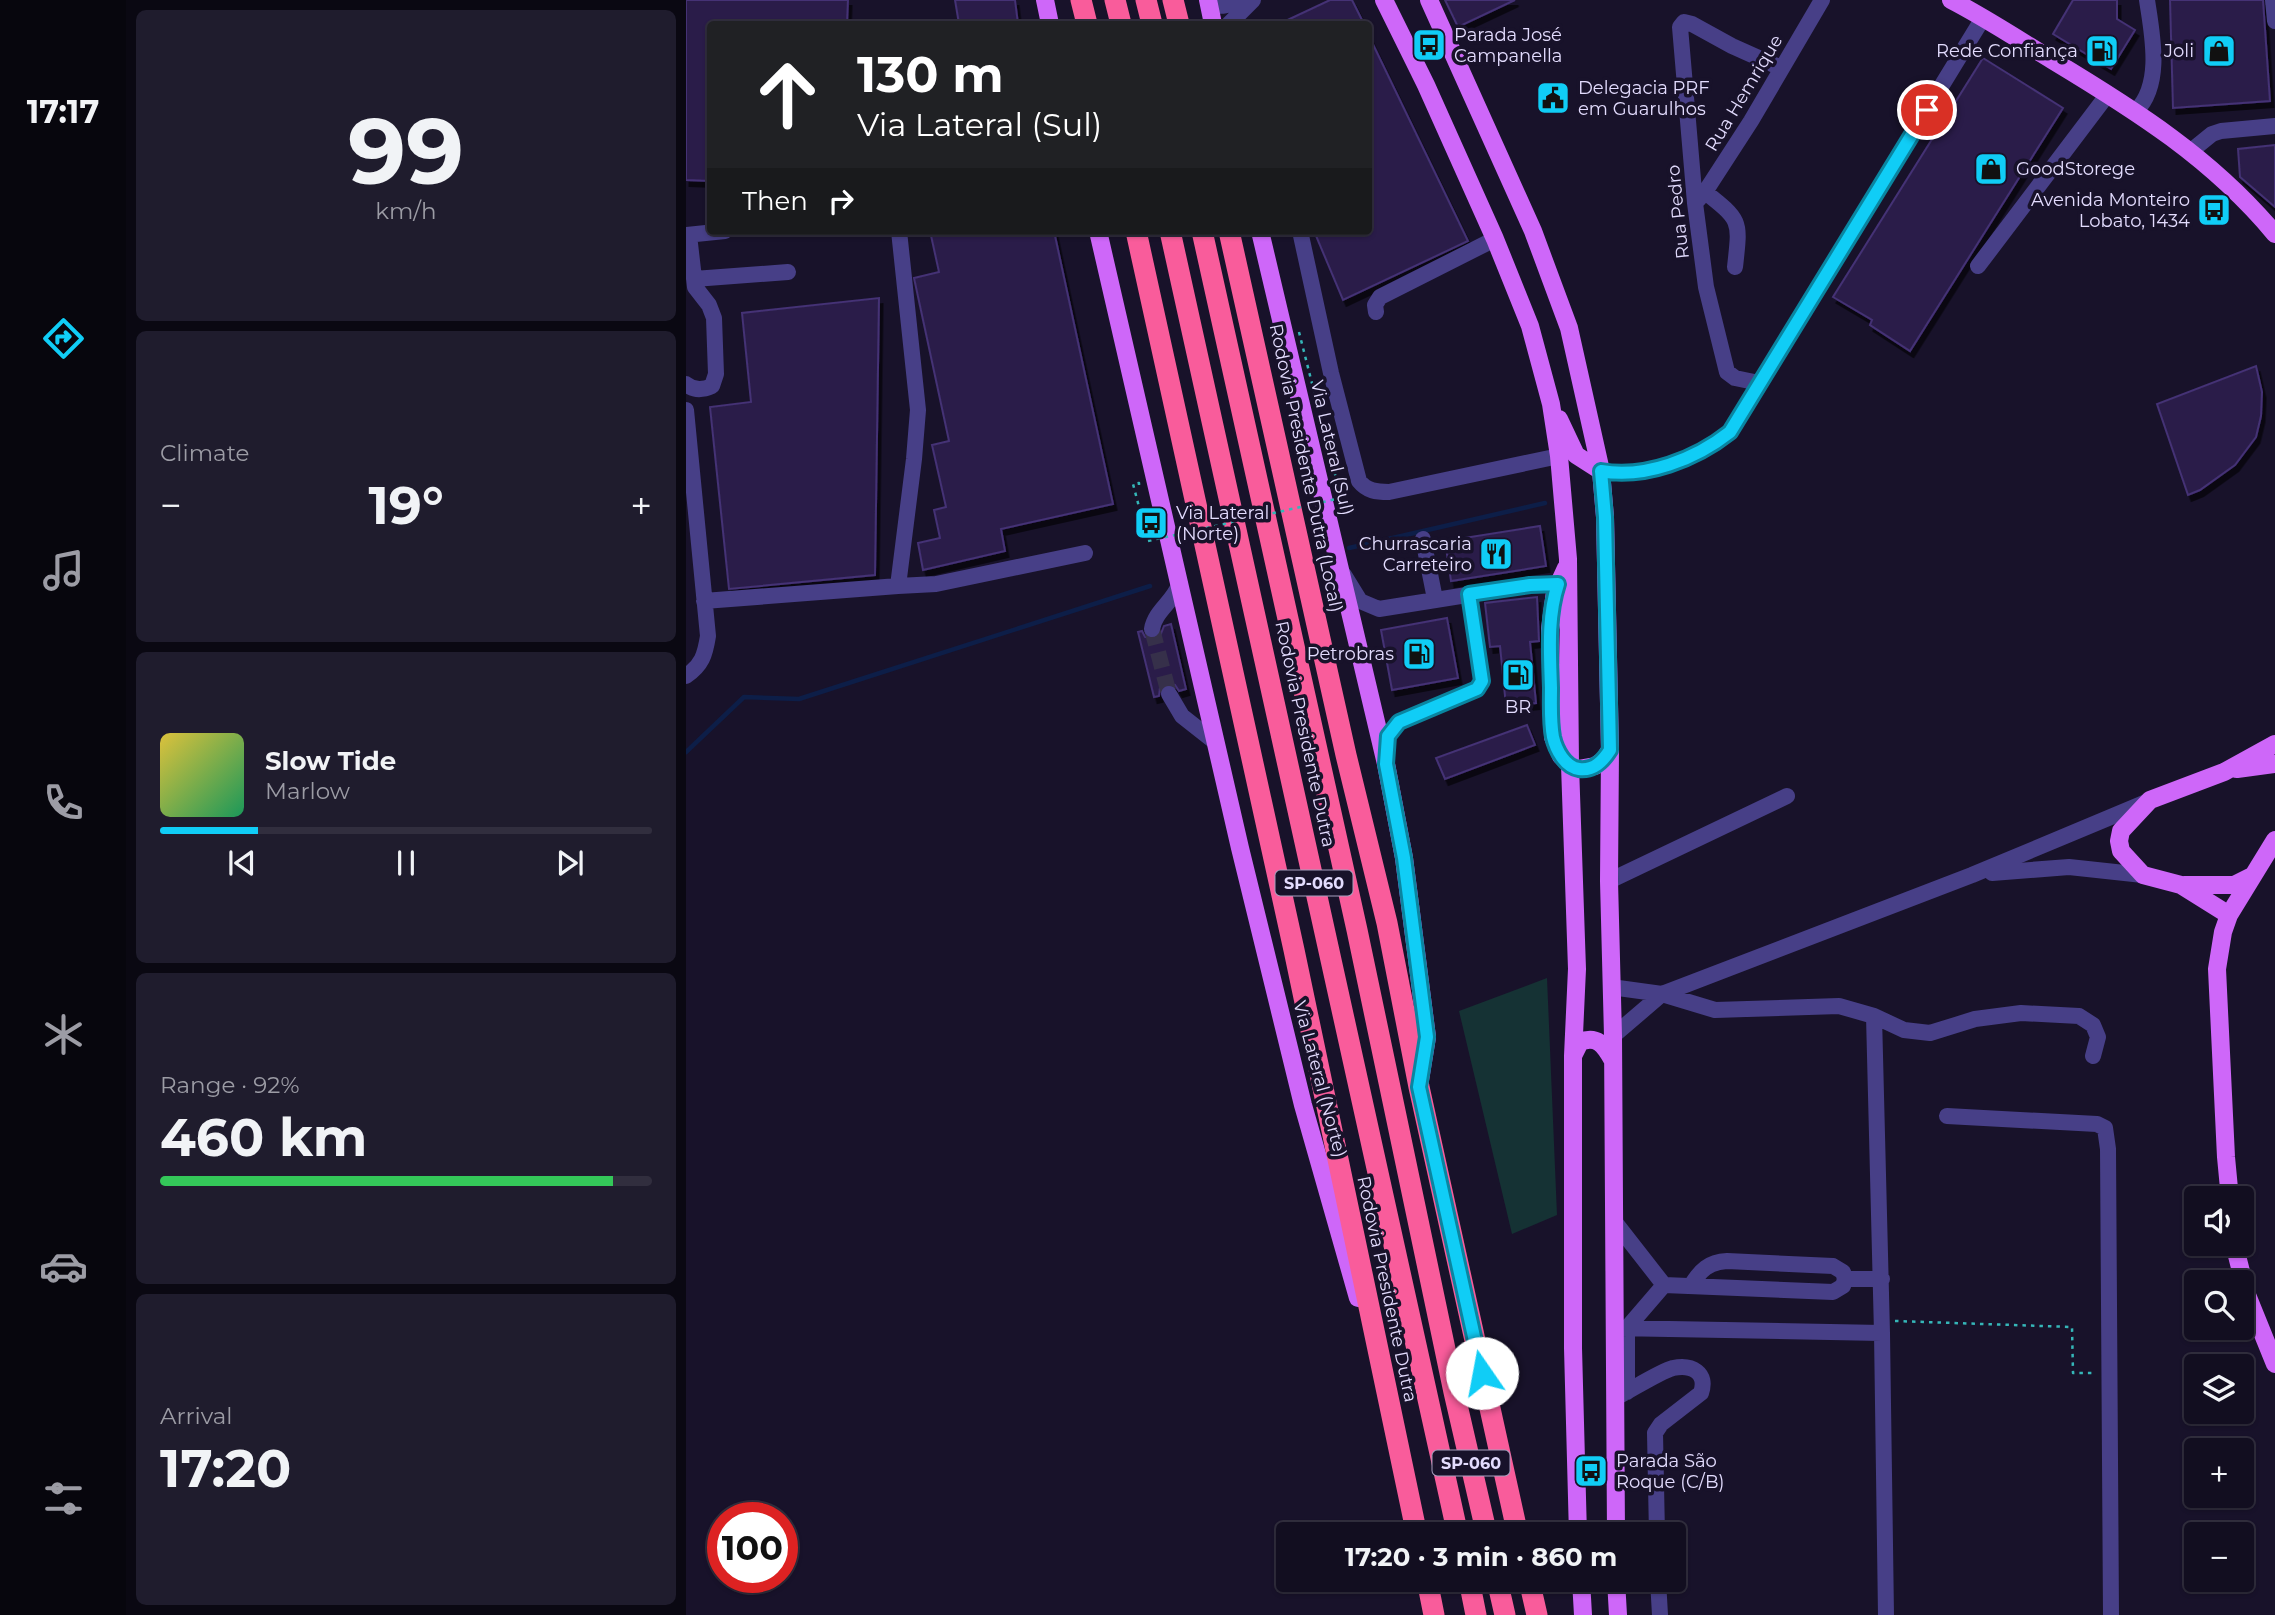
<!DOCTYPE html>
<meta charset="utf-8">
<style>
:root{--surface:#120e20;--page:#1f1c2d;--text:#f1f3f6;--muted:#9c9ca5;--line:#312e3e;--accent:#10cdf6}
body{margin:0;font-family:Montserrat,sans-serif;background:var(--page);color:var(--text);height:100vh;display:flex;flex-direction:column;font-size:26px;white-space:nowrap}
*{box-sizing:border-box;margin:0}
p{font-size:23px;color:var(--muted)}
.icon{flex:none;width:38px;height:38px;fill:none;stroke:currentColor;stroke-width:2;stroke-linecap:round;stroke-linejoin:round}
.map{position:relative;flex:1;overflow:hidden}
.sheet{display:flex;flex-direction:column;gap:10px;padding:10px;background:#0a0812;width:560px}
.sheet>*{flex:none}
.hud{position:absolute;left:21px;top:21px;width:665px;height:214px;border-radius:7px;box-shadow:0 2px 5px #0004,0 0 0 2px var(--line);background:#202124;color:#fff;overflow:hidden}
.fabs{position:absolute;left:1498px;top:1186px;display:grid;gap:14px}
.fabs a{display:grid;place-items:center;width:70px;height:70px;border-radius:7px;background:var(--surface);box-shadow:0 2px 5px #0004,0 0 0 2px var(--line);font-size:35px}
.speed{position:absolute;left:21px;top:1502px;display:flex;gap:14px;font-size:35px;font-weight:700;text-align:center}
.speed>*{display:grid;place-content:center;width:91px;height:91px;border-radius:50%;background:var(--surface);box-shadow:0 2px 5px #0004,0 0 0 2px var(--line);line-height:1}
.speed .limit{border:10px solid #d22;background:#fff;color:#111}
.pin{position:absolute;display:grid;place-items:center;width:60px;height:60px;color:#fff;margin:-30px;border:4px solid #fff;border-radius:50%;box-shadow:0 2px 7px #0007}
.me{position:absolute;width:77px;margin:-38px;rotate:348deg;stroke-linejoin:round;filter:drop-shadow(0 0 5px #0008)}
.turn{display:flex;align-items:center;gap:24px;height:147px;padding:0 35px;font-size:32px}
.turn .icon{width:91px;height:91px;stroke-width:2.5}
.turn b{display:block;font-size:49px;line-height:60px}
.then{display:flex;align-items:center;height:66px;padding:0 35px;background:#0003;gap:14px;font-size:26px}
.big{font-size:52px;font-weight:700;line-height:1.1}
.sheet .tile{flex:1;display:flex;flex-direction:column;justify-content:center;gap:10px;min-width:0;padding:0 24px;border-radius:10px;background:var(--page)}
.sheet .dial{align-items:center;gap:0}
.dial b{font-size:91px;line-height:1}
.song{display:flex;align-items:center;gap:21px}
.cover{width:84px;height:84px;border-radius:10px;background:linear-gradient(135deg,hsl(50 70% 55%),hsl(150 70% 35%))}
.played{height:7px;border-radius:4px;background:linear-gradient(90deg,var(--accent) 20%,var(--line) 20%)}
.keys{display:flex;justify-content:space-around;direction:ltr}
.heat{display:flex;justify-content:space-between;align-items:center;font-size:38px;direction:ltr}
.charge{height:10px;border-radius:5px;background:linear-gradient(90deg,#34c759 92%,var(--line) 0)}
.trip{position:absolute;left:590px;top:1522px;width:410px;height:70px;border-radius:7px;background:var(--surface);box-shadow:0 2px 5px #0004,0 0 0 2px var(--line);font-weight:700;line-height:70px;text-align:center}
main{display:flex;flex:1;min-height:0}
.menu{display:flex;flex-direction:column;width:126px;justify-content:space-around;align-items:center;background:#07060d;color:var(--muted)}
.menu .icon{width:49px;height:49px}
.menu .active{color:var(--accent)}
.menu b{font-size:32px;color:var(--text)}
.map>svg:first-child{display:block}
.green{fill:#153234}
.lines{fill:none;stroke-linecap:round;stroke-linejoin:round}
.stream{stroke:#0d1e48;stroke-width:4.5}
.building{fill:#2b1f4a;stroke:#443175;stroke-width:2;filter:url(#shadow)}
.minor-tunnel{stroke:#36304a;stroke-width:16;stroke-dasharray:16 8;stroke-linecap:butt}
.path{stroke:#35b6b8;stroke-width:2.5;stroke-dasharray:3.5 5;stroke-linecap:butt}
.minor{stroke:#473f87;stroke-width:16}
.major{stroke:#ce67f9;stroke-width:18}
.highway{stroke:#f95c9b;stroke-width:21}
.path-bridge{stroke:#35b6b8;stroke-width:2.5;stroke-dasharray:3.5 5;stroke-linecap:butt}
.route-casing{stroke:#0a85a0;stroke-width:18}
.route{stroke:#10cdf6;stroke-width:12}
.labels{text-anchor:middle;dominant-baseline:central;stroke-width:7;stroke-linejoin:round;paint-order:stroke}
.shield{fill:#18122a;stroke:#a69fbe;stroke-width:2}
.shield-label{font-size:16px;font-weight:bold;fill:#e3dcfe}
.poi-label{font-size:18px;fill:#e3dcfe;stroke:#18122a;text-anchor:start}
.street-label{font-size:18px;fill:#e3dcfe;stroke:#18122a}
</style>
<main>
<nav class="menu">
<b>17:17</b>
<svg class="icon active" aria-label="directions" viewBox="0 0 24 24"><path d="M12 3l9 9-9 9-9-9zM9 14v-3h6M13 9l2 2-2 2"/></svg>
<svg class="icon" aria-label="music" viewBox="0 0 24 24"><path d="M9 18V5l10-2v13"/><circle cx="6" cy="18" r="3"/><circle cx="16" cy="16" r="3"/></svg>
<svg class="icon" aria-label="phone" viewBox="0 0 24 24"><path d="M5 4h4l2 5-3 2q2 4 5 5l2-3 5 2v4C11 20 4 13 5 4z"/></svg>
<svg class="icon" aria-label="climate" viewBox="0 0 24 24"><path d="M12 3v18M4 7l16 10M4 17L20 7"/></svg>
<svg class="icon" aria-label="car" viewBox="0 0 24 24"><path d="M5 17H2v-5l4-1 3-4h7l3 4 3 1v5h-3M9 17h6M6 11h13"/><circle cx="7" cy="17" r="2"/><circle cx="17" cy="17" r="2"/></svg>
<svg class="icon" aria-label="filters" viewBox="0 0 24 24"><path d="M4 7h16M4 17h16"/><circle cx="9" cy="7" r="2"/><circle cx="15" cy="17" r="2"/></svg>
</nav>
<section class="sheet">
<div class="tile dial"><b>99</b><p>km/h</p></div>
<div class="tile"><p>Climate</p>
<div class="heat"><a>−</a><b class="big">19°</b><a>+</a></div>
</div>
<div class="tile">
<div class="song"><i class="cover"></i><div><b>Slow Tide</b><p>Marlow</p></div></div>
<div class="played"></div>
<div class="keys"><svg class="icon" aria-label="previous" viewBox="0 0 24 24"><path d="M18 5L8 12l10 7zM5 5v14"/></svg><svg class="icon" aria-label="pause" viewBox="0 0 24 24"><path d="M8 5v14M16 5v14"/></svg><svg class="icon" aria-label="next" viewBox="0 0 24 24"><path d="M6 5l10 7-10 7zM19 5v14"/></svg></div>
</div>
<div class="tile"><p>Range · 92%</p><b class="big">460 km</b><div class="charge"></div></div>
<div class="tile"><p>Arrival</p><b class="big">17:20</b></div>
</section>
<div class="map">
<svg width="1589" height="1615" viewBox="0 0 1589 1615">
<defs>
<filter id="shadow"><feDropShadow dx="3.5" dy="6" stdDeviation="0" flood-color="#0009"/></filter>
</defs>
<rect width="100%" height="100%" fill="#18122a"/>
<!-- green -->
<path class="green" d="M861,978L871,1215L826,1234L773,1011Z"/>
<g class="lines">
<!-- stream -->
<path class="stream" d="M663,548L859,503
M0,752L58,697L113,699L464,586"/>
</g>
<!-- building -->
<path class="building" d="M0,0H162L161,24H24V181L0,180Z
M269,0H329L332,24H273Z
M644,0H666L678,24H593Z
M759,0H829L772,27Z
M1387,0H1431V19L1449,30L1425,69L1367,34Z
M1484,0H1577L1584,101L1487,108Z
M682,34L782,241L657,300L628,231H682Z
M1297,58L1377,108L1224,351L1184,325L1186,320L1147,297Z
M1589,145V207L1554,177L1552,149Z
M244,231H368L427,504L315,529L319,551L237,570L232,543L254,538L248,510L260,507L246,445L263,441L228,278L253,272Z
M193,298L189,575L43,589L24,407L65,402L56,313Z
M1570,366L1576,392L1575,416L1570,437L1549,465L1514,490L1502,495L1471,404Z
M854,526L860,566L765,581L759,541Z
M851,597L853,641L844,642L850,703L820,706L814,646L804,647L799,603Z
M761,618L772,678L706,690L695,630Z
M485,624L500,689L493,691L489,685L482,684L474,688L473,696L468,697L452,632L456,631L459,637L468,639L474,636L478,626Z
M841,725L849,745L759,779L750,758Z"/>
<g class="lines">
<!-- minor-tunnel -->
<path class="minor-tunnel" d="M466,629L483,694"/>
<!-- path -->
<path class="path" d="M453,485V483L447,484L462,541
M1209,1321L1386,1327L1387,1373H1407"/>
<!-- minor -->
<path class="minor" d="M1587,0L1589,21
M523,5C538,9 550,0 564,2
M543,24L567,0
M1450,111C1477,84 1466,34 1461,0
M1505,151L1526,134L1535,131L1589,126
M1019,192C1056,221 1054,221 1049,267
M1009,203L1019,192L1065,121L1136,0
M614,231L645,373L673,481C681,491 690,492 703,492L873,456
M0,235L39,231
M1292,266L1422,94
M8,279L102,272
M690,312L689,305L694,297L809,239
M1073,383L1049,378L1041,372L1020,287L1009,203L994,27L998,22L1006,24L1046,46L1095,68
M0,384C8,391 17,390 26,386L30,374L28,318L23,305L9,287L3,235
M0,410L22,636C19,655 16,665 0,676
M915,471C959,479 1010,459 1044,432L1297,18
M737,539L749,599
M658,575L674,601L693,609L844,585H872
M212,586L250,584L399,553
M18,601L212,586L228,459L232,410L213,231
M466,629C469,611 487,602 493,585
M483,694L496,716L529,742
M700,754L702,735L713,722L791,689L796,681L783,594
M1306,873L1383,867L1457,875
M923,881L1101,796
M925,987L976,994L1029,1010L1153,1006L1188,1016L1218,1030L1244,1033L1289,1019L1335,1013L1393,1016L1407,1025L1412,1037L1407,1056
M1188,1016L1196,1333
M927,1036L976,994L1286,875L1463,801
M1261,1116L1411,1124L1419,1128L1422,1149L1425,1615
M928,1221L978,1285
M1159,1279H1196
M928,1328L1196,1333L1200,1615
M941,1392V1328L978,1285L1147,1292L1157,1286L1159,1279L1157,1272L1147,1266L1041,1261C1023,1262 1014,1270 1005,1286
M933,1396C947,1389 973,1372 987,1368C1006,1364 1022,1373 1015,1393L975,1424L969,1433L971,1535
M972,1580L974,1615"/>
<!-- major -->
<path class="major" d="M359,0L364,24
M522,0L527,24
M698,0L740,85L809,239L844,326L865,404L873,456L882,559L884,765L891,969L887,1056V1348L892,1535
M743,0L847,231L883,328L915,471L919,517L924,750L923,881L927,1036L930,1535
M1265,0C1300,18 1333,40 1366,60C1449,110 1527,159 1589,234
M412,231L554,848L617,1105L672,1298
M574,231L700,764L718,858L741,1037L734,1080
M873,419L890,455L915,471
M880,568L869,592L864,629L867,737L875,756L884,765L892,769L909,766L918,760L924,750
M1551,769L1589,764
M1498,885H1548L1566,876
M1543,915L1495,885L1457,875L1435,851L1433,841L1435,831L1464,800L1538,772L1589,744
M887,1056L894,1042C911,1035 918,1045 926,1059
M1544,1199L1540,1157L1531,969L1537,932L1543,915L1589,840
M1548,1244L1561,1295L1589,1364
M895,1580L897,1615
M930,1580L932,1615"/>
<!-- highway -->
<path class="highway" d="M395,0L401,24
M429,0L435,24
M460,0L466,24
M487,0L493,24
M450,231L608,950L731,1535
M484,231L772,1535
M516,231L671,930L768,1392L801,1535
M543,231L660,755L701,923L733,1087L832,1535
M741,1580L748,1615
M783,1580L790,1615
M811,1580L819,1615
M843,1580L851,1615"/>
<!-- path-bridge -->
<path class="path-bridge" d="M462,541L655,498L613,332"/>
</g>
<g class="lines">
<defs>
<path id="route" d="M796,1373L733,1087L741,1037L718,858L700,764L702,736L713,722L791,689L796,681L783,594L844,585L872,584C861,617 864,654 865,688C865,704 864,721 867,737C870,750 879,767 893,769C908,771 917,761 924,750L919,517L915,471C959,479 1010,459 1044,432L1241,110"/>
</defs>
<!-- route casing -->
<use href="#route" class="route-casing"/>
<!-- route -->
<use href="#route" class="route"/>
</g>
<!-- icons -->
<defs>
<symbol id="bus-square" viewBox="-11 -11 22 22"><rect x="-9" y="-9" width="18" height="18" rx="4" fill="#10cdf6" stroke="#18122a"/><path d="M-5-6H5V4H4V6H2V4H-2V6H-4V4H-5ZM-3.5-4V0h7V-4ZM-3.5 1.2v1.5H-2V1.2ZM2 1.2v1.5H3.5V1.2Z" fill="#111"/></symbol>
<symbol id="fuel-square" viewBox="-11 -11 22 22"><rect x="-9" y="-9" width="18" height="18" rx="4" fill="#10cdf6" stroke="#18122a"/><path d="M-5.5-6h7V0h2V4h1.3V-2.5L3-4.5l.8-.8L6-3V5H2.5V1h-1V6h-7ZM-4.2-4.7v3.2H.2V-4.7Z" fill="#111"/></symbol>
<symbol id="shop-square" viewBox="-11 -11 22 22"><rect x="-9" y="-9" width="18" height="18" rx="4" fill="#10cdf6" stroke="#18122a"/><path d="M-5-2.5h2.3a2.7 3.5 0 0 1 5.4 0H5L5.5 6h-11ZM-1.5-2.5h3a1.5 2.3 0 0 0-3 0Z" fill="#111"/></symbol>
<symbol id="civic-square" viewBox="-11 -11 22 22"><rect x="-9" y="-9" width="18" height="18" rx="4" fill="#10cdf6" stroke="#18122a"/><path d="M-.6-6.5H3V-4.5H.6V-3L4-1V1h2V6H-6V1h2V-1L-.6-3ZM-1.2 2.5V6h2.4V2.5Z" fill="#111"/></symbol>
<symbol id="restaurant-square" viewBox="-11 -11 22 22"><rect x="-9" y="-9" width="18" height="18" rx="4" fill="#10cdf6" stroke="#18122a"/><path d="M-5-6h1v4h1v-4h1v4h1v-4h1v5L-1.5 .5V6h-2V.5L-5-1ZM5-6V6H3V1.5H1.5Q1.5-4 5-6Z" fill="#111"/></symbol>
</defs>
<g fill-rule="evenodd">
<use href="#bus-square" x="724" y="26" width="38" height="38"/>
<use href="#fuel-square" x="1397" y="32" width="38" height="38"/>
<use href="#shop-square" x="1514" y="32" width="38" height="38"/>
<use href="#civic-square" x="848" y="79" width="38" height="38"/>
<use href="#shop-square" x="1286" y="150" width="38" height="38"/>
<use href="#bus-square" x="1509" y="191" width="38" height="38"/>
<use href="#bus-square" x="446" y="504" width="38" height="38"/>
<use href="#restaurant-square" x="791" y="535" width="38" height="38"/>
<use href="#fuel-square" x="714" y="635" width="38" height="38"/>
<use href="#fuel-square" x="813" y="656" width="38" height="38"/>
<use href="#bus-square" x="886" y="1452" width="38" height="38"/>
</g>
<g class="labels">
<!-- shield labels -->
<g class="shield">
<rect x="589.5" y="870.5" width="77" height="25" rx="5"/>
<rect x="746.5" y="1450.5" width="77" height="25" rx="5"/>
</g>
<g class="shield-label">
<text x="628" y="883">SP-060</text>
<text x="785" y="1463">SP-060</text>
</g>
<!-- poi labels -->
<g class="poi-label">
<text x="768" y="35">Parada José<tspan x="768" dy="21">Campanella</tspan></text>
<text x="1392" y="51" text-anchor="end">Rede Confiança</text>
<text x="1508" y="51" text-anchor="end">Joli</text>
<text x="892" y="88">Delegacia PRF<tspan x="892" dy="21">em Guarulhos</tspan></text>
<text x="1330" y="169">GoodStorege</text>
<text x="1504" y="200" text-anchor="end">Avenida Monteiro<tspan x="1504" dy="21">Lobato, 1434</tspan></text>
<text x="490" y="513">Via Lateral<tspan x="490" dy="21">(Norte)</tspan></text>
<text x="786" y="544" text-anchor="end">Churrascaria<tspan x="786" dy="21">Carreteiro</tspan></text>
<text x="708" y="654" text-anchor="end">Petrobras</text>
<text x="832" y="707" text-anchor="middle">BR</text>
<text x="930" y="1461">Parada São<tspan x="930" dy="21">Roque (C/B)</tspan></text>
</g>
<!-- street labels -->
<g class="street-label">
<text transform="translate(1058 93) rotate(-59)">Rua Hemrique</text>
<text transform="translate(992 212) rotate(-96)">Rua Pedro</text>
<text transform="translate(646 448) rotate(77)">Via Lateral (Sul)</text>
<text transform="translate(620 468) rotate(78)">Rodovia Presidente Dutra (Local)</text>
<text transform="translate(619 734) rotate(78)">Rodovia Presidente Dutra</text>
<text transform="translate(634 1079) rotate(75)">Via Lateral (Norte)</text>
<text transform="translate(701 1289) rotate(78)">Rodovia Presidente Dutra</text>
</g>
</g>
</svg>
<div class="fabs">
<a><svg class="icon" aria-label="sound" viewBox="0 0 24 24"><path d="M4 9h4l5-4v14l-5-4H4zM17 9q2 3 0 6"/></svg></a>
<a><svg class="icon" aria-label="search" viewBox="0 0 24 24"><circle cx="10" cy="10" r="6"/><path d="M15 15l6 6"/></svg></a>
<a><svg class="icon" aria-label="layers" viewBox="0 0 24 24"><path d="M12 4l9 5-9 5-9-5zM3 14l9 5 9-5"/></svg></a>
<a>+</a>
<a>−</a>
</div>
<div class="speed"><div class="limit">100</div></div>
<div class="pin" style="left:1241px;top:110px;background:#d93025"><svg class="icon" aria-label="arrive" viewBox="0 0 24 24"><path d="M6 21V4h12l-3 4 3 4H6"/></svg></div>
<svg class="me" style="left:796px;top:1373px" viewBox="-20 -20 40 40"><circle r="19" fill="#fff"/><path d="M0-13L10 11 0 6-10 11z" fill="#10cdf6"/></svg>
<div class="trip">17:20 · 3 min · 860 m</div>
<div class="hud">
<div class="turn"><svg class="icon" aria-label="ahead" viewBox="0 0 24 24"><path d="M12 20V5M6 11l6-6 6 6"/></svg><div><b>130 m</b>Via Lateral (Sul)</div></div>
<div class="then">Then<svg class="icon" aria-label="right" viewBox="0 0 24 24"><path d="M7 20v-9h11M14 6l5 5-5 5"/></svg></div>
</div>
</div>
</main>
